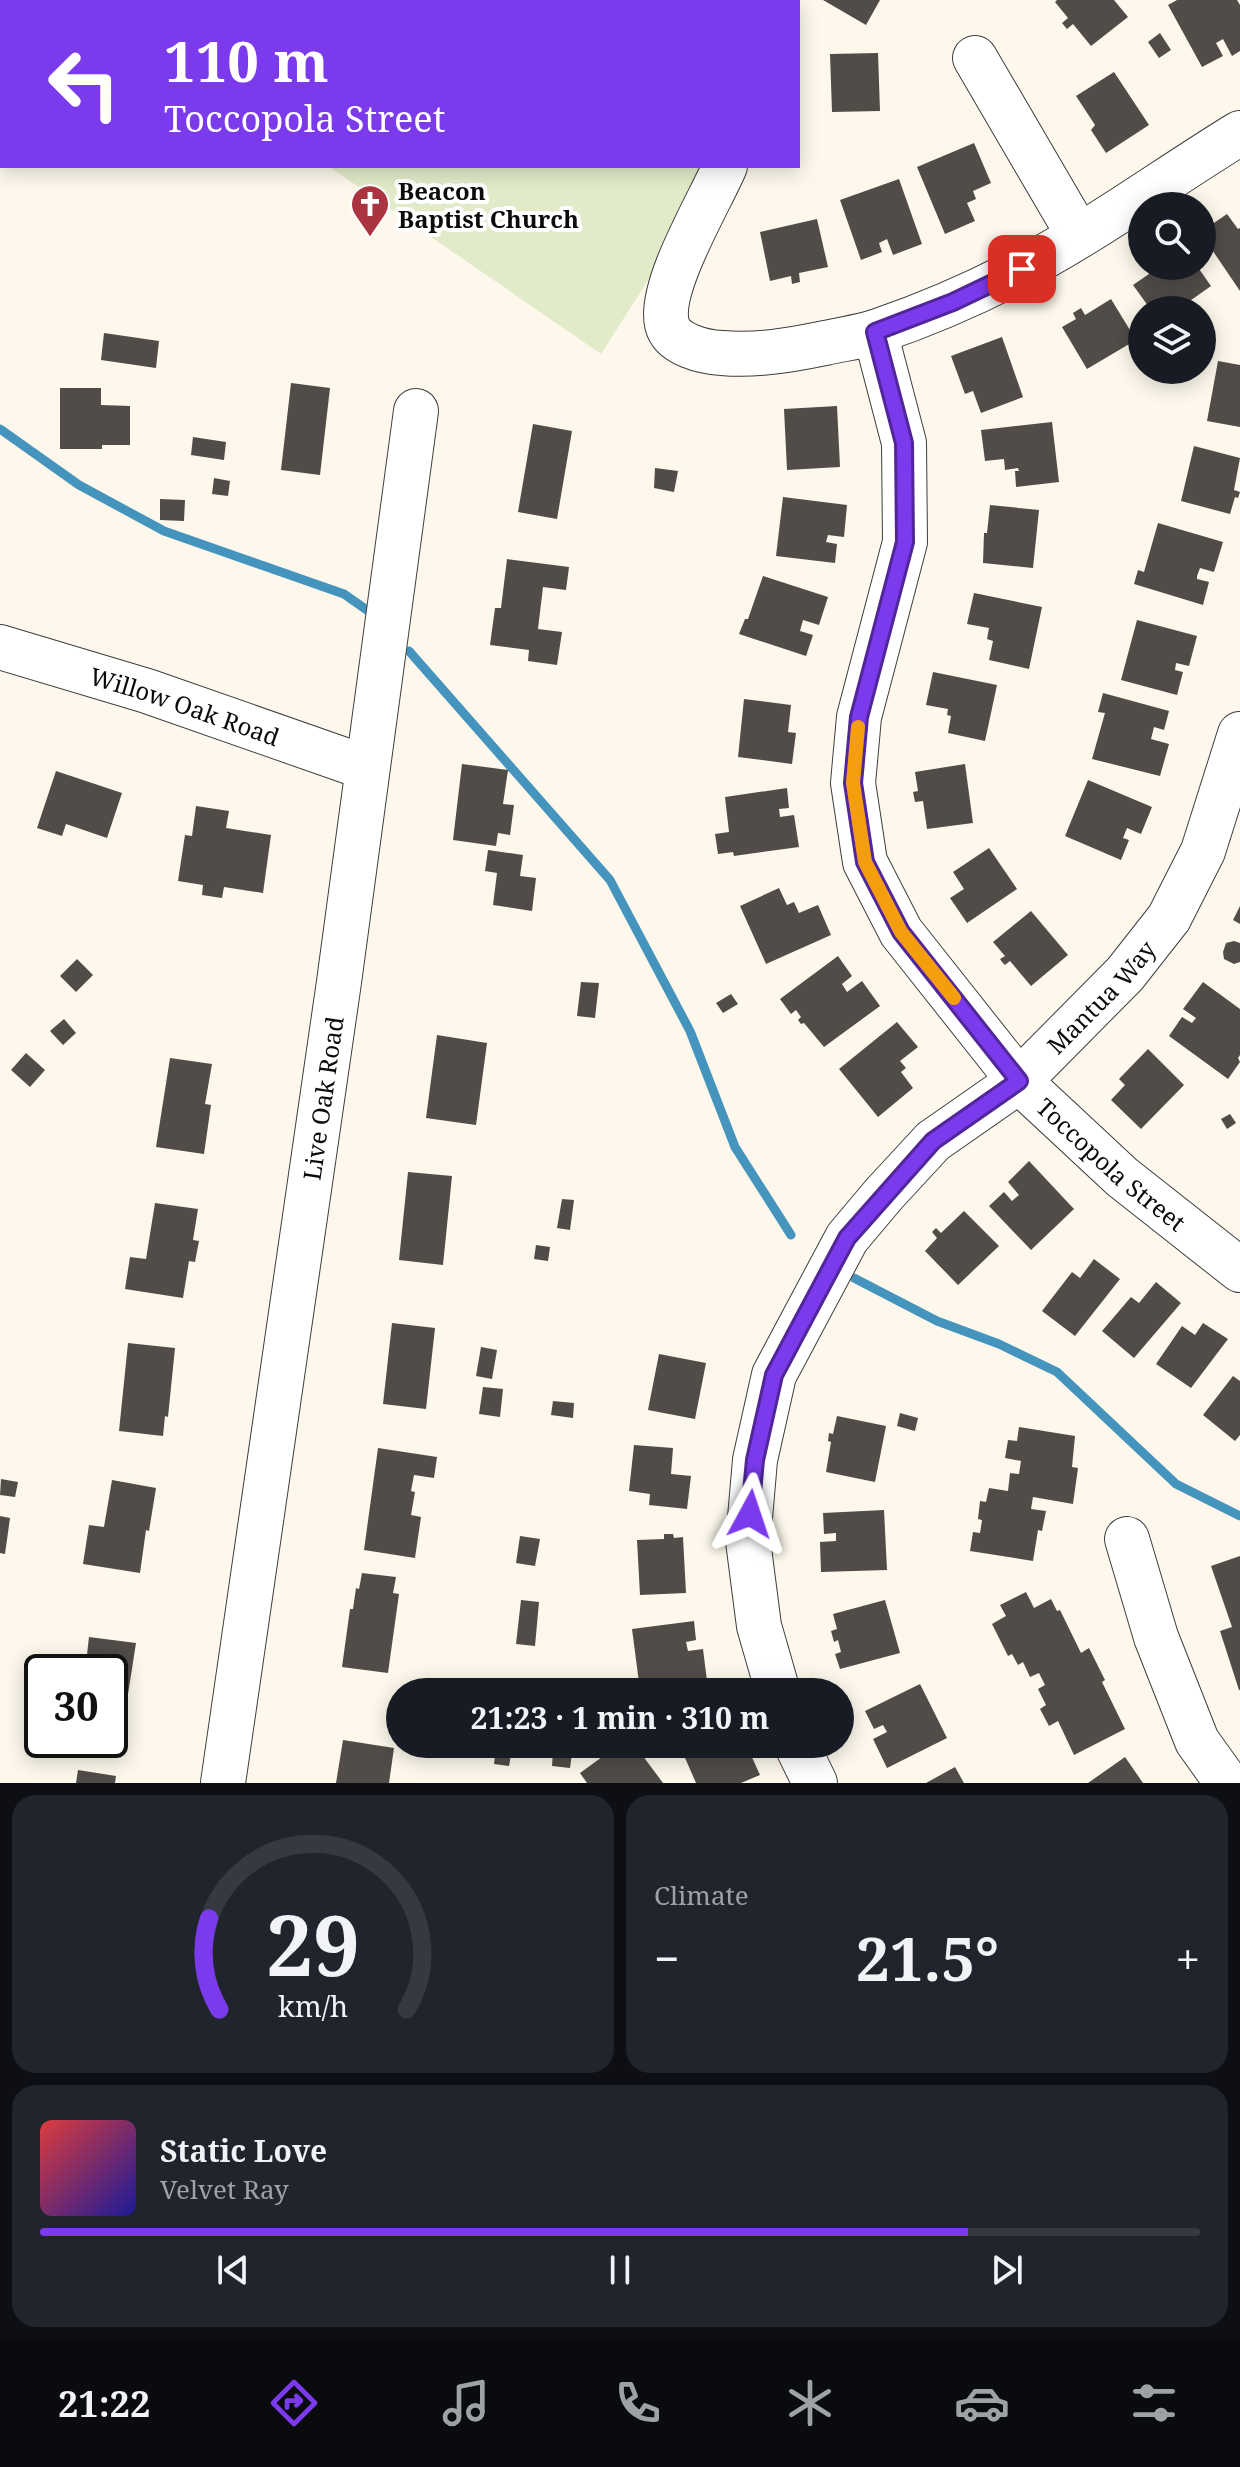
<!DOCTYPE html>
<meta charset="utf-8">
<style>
:root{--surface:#171b24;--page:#20242c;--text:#f1f3f6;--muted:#9ea1a6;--line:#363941;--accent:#7c3aed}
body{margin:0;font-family:"Noto Serif",serif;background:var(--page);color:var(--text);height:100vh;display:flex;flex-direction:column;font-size:30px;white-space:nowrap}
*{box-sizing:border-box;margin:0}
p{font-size:26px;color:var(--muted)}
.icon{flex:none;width:44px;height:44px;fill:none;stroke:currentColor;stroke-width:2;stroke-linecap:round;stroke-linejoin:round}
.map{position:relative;height:1783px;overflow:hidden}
.sheet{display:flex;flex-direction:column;gap:12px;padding:12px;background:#0d0f14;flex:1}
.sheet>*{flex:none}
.hud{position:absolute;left:0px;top:0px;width:800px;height:168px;box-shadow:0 4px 20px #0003;background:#7c3aed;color:#fff;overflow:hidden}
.tools{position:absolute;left:1128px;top:192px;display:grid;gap:16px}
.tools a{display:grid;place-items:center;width:88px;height:88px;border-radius:50%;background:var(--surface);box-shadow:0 4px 20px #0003;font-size:40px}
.speed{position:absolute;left:24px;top:1654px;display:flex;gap:16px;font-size:40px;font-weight:700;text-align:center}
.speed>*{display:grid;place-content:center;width:104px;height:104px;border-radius:50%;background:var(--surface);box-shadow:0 4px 20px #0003;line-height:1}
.speed .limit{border:4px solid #111;border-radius:12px;background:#fff;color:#111}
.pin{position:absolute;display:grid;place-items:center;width:68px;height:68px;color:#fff;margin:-34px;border-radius:16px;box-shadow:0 4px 12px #0006}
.me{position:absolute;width:88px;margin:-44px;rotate:5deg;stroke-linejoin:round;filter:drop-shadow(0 0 6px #0008)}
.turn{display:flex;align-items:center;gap:28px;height:168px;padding:0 32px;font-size:36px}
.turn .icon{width:104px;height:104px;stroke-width:2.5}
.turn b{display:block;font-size:56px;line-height:68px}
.big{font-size:60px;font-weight:700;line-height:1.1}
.sheet .tile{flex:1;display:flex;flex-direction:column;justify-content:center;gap:12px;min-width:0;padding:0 28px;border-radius:24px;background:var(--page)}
.sheet .dial{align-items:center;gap:0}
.dial svg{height:208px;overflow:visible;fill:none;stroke:var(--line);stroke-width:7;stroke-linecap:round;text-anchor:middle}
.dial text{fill:var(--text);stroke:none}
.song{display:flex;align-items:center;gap:24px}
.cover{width:96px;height:96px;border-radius:12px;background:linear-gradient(135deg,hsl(0 70% 55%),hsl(240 70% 35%))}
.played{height:8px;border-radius:4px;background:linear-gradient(90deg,var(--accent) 80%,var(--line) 80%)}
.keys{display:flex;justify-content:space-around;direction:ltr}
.heat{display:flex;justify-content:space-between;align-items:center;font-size:44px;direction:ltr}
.sheet .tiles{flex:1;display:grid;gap:12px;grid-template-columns:1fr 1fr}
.tile:last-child{grid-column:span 2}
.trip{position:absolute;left:386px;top:1678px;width:468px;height:80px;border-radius:40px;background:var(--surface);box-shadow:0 4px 20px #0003;font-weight:700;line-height:80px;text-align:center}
.menu{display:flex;height:128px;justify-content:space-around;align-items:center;background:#090b0e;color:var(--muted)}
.menu .icon{width:56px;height:56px}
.menu .selected{color:var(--accent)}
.menu b{font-size:36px;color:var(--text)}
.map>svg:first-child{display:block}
.pitch{fill:#e1ebc9}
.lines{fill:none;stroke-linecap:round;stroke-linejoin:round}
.stream{stroke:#4594bd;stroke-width:9}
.building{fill:#524c48}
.minor-casing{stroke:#3e3e3e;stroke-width:46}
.minor{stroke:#fff;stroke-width:44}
.route-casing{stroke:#51269a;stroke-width:20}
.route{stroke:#7c3aed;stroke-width:14}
.slow{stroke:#f59e0b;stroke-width:14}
.labels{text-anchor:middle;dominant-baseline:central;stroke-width:8;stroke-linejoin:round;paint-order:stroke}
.poi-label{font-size:24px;font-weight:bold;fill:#0b0b0b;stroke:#fff;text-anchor:start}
.street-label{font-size:24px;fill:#0b0b0b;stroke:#fff}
</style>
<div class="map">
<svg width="1240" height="1783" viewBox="0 0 1240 1783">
<rect width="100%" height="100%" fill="#fdf8eb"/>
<!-- pitch -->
<path class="pitch" d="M167,0H717V2H167Z
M328,166H705L682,227L601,354Z"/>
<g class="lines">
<!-- stream -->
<path class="stream" d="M0,429L79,485L164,531L344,594L374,615
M409,651L610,880L690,1031L735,1147L791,1235
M854,1278L937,1321L999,1344L1057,1372L1176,1484L1240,1516"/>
</g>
<!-- building -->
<path class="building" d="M823,0H880L866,25Z
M1057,0H1114L1128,17L1091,46L1073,24L1067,29L1062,23L1068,18L1055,2Z
M1177,0H1237L1240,5V51L1232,56L1223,39L1216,43L1223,56L1202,67L1168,5Z
M1160,33L1171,50L1159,58L1148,42Z
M878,53L880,111L832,112L830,54Z
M1114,72L1149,125L1106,153L1091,130L1095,125L1076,96Z
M974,143L991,183L973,191L976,199L967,203L975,221L945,234L917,167Z
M899,179L922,244L893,255L887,239L879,243L882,252L861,260L840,200Z
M1227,214L1238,229L1240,228V291L1202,235V231Z
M817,219L828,267L799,273L800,282L792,284L791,276L770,281L760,232Z
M1150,266H1197L1211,286L1177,310H1151L1133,285L1149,274L1146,269Z
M1111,299L1136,340L1087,369L1062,327L1076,319L1073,313L1081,308L1085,315Z
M104,333L159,341L156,368L101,360Z
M1002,337L1023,397L981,413L973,391L965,394L951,356Z
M1218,361L1240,365V427L1207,421Z
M291,383L330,388L320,475L281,470Z
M60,388H101V405L130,406V445H102V449H60Z
M837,406L840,467L787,470L784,409Z
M1052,422L1059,482L1016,487L1015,471H1019L1018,468L1005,470L1004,459L985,461L981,430Z
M533,424L572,431L557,519L518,512Z
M193,437L226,442L224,460L191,455Z
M1194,446L1240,458L1234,490L1240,492L1238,498L1235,497L1230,514L1181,501Z
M655,468L678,471L674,492L654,488Z
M214,478L230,481L228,496L212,494Z
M783,497L847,505L844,537L828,535L826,542L837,544L835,563L776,556Z
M160,499L185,500L184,521L160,520Z
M990,505L1039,510L1033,568L983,563L984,533H987Z
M1158,523L1223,542L1214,572L1200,568L1197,576V579L1209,582L1203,605L1134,584L1138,570L1144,572Z
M507,559L569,567L566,590L543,587L538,629L562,632L557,665L528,661L529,650L490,645L495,608H501Z
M763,576L828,597L819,625L803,620L800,631L813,635L806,656L739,634L745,619H748Z
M974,593L1042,607L1029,669L989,660L993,641L987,639L989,628L967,624Z
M1137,620L1197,636L1189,666L1176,663L1175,670L1183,672L1177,695L1121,680Z
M933,672L997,685L985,741L948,733L951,716L947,715L948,709L926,705Z
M1103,693L1169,711L1164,730L1154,727L1151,739L1169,744L1160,776L1092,759L1105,713L1098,712Z
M744,699L791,705L788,732L796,733L792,764L738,757Z
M462,764L508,770L503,804L514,805L510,835L498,833L496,846L453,840Z
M965,764L973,823L927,829L923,801L915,802L913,792L918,791L915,772Z
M56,771L122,793L107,838L66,824L62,836L37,828Z
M1088,780L1152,807L1141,834L1127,828L1123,838L1129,840L1121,860L1065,836Z
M787,788L789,808L779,809L780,817L794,815L799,847L734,856L733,852L718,854L715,834L729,832L725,797Z
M196,806L229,811L226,828L271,835L263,893L224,887L222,898L202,895L203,885L178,881L185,835L192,836Z
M989,848L1017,889L967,923L950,898L964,889L953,872Z
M488,850L523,855L520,876L536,878L532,911L493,905L497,873L485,871Z
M779,888L787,905L794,902L799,913L818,905L831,935L766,964L740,906Z
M1240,906V924L1233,920Z
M1031,911L1068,955L1031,986L1010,961L1005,965L1002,962L1000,959L1005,956L993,942Z
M1234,941L1240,943V962L1234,964L1224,959L1223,952L1226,943Z
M838,956L852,976L842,984L847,992L862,981L880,1006L824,1047L804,1023L801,1024L798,1020L801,1017L796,1010L791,1014L780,999Z
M77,959L93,975L76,992L60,976Z
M581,982L599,983L595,1018L577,1016Z
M1203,982L1240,1009V1055L1238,1058L1240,1062L1228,1079L1169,1036L1182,1017L1192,1023L1196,1018L1183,1009Z
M731,994L738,1004L723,1013L716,1003Z
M64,1019L76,1033L63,1045L50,1031Z
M897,1022L918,1047L900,1061L906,1068L901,1072L913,1088L878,1117L839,1069Z
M437,1035L487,1043L476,1125L426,1118Z
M1148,1049L1184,1085L1141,1129L1111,1100L1125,1085L1119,1079Z
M26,1053L45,1070L30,1087L11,1070Z
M170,1058L212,1064L205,1104L211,1105L204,1154L156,1147Z
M1230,1114L1236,1123L1227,1129L1221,1119Z
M1029,1161L1074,1209L1031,1250L989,1206L1004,1192L1012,1201L1019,1195L1008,1182Z
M408,1172L452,1176L443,1265L399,1260Z
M562,1199L574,1200L570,1230L557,1228Z
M155,1203L198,1209L193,1240L199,1241L195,1262L189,1261L183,1298L125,1289L130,1257L146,1259Z
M964,1211L999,1246L958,1285L925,1251L937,1238L932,1232L936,1228L941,1233Z
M536,1245L550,1247L548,1261L534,1259Z
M1094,1259L1120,1279L1075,1336L1042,1311L1072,1272L1080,1278Z
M1156,1282L1181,1303L1134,1358L1102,1331L1131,1297L1139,1303Z
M392,1323L435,1328L426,1409L383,1404Z
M1203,1323L1228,1339L1191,1388L1156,1364L1182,1326L1195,1335Z
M128,1343L175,1348L168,1417L165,1416L163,1436L119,1431Z
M481,1347L497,1350L492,1379L476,1376Z
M659,1354L706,1363L695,1419L648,1410Z
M1233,1376L1240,1381V1435L1235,1441L1203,1415Z
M483,1387L503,1389L500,1417L479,1414Z
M553,1401L574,1403L573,1418L551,1415Z
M900,1413L918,1418L915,1431L897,1426Z
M837,1416L886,1426L875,1482L826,1472L831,1442L828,1441L829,1433L833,1434Z
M1019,1427L1075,1436L1072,1467L1078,1468L1073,1504L1033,1497L1031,1509L1046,1511L1042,1531L1038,1530L1033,1561L970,1551L973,1532L980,1533L982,1520L978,1519L980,1501L986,1502L989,1488L1008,1491L1010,1473L1019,1474L1021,1461L1005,1458L1008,1440L1017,1441Z
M634,1445L673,1448L671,1474L691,1476L687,1509L649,1505L650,1494L629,1491Z
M378,1448L437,1457L434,1478L414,1475L411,1491L415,1492L411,1515L421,1517L415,1558L364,1550Z
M1,1479L18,1482L15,1497L0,1495Z
M112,1480L156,1488L149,1531L146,1530L140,1573L83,1564L89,1525L104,1527Z
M884,1510L887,1570L821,1572L820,1542L836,1541V1533L824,1534L823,1513Z
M0,1516L10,1518L5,1554L0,1553Z
M664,1534H673L674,1538L683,1537L686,1593L640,1595L637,1540L664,1539Z
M520,1536L540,1539L535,1566L516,1563Z
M1240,1556V1690H1239L1220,1631L1232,1627L1211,1566Z
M362,1573L396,1577L393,1593L399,1594L388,1673L342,1667L350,1609H353L356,1588L359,1589Z
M1026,1592L1034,1608L1051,1599L1057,1611L1060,1610L1081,1653L1089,1648L1105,1680L1102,1682L1125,1729L1074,1755L1058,1721L1049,1726L1040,1709L1046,1705L1038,1689L1045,1685L1039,1673L1030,1677L1023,1662L1018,1665L1012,1654L1008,1656L992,1624L1006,1616L1000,1605Z
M521,1600L539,1602L535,1646L516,1644Z
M885,1600L900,1653L840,1669L835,1654L841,1652L838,1640L834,1642L831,1631L837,1629L833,1614Z
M694,1621L696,1640L686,1642L688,1651L703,1649L707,1681L640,1690L632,1629Z
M89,1637L136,1643L126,1707L110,1705V1672H85Z
M920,1684L947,1738L887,1768L873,1739L887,1732L883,1725L874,1729L865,1711Z
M343,1740L394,1748L389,1783H336Z
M620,1744H634L663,1783H587L580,1773Z
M699,1744H746L760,1775L741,1783H696L682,1751Z
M496,1747L512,1749L509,1766L494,1764Z
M553,1751L572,1753L570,1768L552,1766Z
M1125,1757L1143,1783H1088Z
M955,1767L964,1783H926Z
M78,1770L116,1776L115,1783H76Z"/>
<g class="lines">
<defs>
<g id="minor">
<path d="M740,0V2"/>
<path d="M975,58L1079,236"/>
<path d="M725,166C709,203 658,287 667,324C672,345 704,352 722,353C757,356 791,350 825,343C842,339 861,337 878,331C948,307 1018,274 1081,235C1135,202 1186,166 1240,133"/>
<path id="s1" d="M875,332L904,443L905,542L859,717L853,783L865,862L901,932L1019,1081L1122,1177L1240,1270"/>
<path id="s2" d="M0,647L147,691L367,768"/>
<path d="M1127,1539L1156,1637L1197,1741L1227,1783"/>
<path id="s3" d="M778,1692L759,1626L748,1541L755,1460L774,1375L847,1238L884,1194L933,1141L1019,1081L1125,974L1169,918L1203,851L1240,734"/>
<path d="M796,1744L815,1783"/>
<path id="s4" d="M223,1783L339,982L416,411"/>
</g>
</defs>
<!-- minor casing -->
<use href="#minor" class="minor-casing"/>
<!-- minor -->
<use href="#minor" class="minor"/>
</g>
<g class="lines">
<defs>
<path id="route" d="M750,1514L755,1460L774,1375L847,1238L933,1141L1019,1081L901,932L865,862L853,783L859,717L905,542L904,443L875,332L953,302L1022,269"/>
</defs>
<!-- route casing -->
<use href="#route" class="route-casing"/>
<!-- route -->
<use href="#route" class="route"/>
<!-- slow -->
<path class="slow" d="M858,727L853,783L865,862L901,932L954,998"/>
</g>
<!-- icons -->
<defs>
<symbol id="church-pin" viewBox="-11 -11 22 30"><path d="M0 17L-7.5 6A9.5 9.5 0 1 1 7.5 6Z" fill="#aa3440" stroke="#fff"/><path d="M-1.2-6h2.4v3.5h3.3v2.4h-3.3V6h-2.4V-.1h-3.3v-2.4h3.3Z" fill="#fff"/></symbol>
</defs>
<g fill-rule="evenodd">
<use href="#church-pin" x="348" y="182" width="44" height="60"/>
</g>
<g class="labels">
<!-- poi labels -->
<g class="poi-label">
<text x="398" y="190">Beacon<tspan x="398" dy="28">Baptist Church</tspan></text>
</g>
<!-- street labels -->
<g class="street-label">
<text stroke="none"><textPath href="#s2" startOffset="194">Willow Oak Road</textPath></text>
<text stroke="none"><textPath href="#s3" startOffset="830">Mantua Way</textPath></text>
<text stroke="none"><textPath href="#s4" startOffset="692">Live Oak Road</textPath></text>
<text stroke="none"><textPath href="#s1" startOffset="934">Toccopola Street</textPath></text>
</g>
</g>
</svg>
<div class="tools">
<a><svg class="icon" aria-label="search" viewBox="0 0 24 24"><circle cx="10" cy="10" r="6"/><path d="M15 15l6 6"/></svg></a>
<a><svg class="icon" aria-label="layers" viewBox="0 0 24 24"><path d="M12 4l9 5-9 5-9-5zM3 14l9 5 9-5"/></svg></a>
</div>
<div class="speed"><div class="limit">30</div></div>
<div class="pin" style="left:1022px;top:269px;background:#d93025"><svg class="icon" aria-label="arrive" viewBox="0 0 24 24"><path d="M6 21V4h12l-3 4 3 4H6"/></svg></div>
<svg class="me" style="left:750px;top:1514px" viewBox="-20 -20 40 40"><path d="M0-17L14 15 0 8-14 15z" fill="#7c3aed" stroke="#fff" stroke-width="4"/></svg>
<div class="trip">21:23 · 1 min · 310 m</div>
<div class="hud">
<div class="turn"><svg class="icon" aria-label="left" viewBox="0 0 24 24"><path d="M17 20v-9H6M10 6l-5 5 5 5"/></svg><div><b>110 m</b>Toccopola Street</div></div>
</div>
</div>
<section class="sheet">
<div class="tiles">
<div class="tile dial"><svg viewBox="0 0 100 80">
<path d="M14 69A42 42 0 1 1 86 69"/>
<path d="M14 69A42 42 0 0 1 10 34" stroke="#7c3aed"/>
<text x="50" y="56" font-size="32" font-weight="700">29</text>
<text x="50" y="72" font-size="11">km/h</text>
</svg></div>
<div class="tile"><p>Climate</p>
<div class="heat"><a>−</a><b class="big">21.5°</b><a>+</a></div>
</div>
<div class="tile">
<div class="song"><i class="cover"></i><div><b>Static Love</b><p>Velvet Ray</p></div></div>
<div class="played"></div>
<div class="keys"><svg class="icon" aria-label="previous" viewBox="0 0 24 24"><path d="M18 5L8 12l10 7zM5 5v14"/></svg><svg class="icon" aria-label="pause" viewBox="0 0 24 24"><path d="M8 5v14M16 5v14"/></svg><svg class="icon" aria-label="next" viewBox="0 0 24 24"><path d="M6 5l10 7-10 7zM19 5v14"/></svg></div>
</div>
</div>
</section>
<nav class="menu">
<b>21:22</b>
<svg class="icon selected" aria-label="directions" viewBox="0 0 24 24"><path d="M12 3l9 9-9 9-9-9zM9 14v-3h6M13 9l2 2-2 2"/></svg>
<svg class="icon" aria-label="music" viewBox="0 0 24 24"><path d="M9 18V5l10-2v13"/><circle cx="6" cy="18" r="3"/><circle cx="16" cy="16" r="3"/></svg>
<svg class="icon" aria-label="phone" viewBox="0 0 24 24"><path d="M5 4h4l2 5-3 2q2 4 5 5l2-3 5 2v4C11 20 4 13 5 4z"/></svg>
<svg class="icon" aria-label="climate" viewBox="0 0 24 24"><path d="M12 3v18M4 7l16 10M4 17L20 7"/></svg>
<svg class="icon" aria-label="car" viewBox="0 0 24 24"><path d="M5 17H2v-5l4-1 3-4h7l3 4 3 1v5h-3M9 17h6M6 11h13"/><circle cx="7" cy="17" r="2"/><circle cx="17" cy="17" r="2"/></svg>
<svg class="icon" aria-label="filters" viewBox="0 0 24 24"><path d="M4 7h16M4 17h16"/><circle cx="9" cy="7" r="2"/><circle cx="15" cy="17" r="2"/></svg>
</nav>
